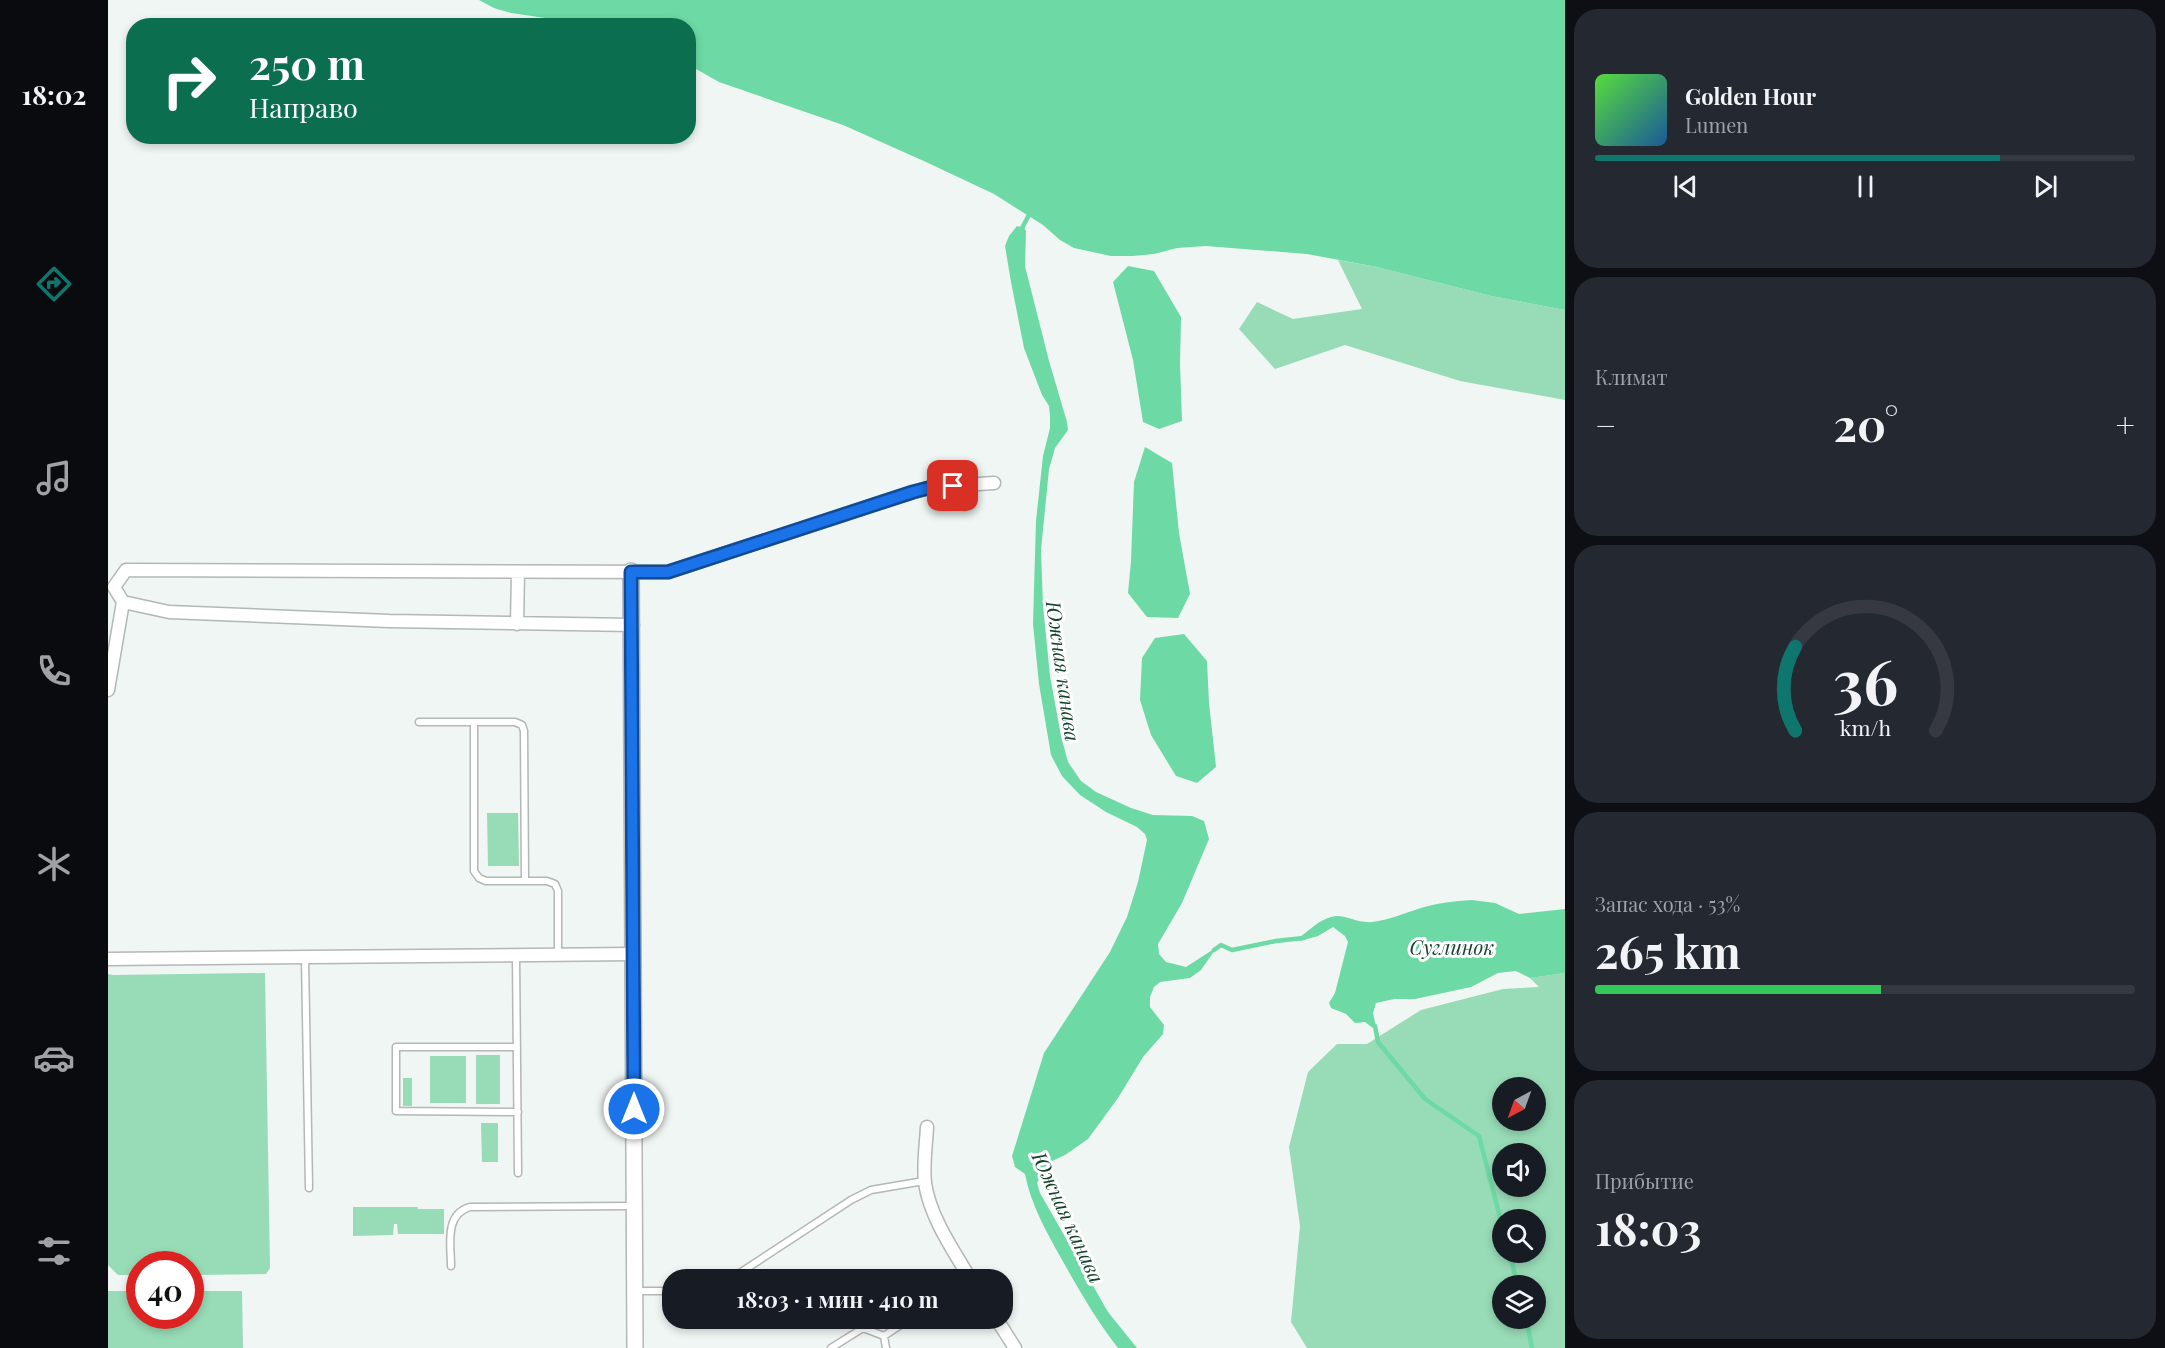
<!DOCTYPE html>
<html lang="ru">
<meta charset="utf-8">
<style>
:root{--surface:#171b24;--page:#242831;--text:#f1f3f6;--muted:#9ea1a6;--line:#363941;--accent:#0f766e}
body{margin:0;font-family:"Playfair Display",serif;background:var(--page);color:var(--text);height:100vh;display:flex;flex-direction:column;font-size:22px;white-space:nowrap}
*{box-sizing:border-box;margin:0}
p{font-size:20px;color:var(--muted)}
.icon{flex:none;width:33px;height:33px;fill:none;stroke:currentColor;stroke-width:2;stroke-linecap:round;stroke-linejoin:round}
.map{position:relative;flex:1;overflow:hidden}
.drawer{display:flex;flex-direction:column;gap:9px;padding:9px;background:#0d0f14;width:600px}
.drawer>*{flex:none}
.banner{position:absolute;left:18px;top:18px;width:570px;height:126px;border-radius:24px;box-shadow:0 3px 9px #0003;background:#0b6e4f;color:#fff;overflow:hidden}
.needle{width:39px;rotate:221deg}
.buttons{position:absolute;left:1384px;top:1077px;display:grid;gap:12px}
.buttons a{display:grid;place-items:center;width:54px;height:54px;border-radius:50%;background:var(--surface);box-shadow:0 3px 9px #0003;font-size:30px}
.speed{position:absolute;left:18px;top:1251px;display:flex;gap:12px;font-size:30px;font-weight:700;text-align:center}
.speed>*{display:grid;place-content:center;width:78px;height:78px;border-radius:50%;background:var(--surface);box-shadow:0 3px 9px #0003;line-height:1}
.speed .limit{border:9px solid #d22;background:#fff;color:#111}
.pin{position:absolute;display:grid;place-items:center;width:51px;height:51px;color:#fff;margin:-26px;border-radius:12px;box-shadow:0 3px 9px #0006}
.me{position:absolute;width:66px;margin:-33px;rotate:0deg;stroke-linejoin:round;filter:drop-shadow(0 0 4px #0008)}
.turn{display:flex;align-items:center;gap:21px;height:126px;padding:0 24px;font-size:27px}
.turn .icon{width:78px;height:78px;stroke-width:2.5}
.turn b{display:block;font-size:42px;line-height:51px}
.big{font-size:45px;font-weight:700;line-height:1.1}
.drawer .card{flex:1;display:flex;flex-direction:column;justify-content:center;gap:9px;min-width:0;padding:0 21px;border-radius:24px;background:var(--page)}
.drawer .dial{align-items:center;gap:0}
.dial svg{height:156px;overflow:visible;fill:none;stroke:var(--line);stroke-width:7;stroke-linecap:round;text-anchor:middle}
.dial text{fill:var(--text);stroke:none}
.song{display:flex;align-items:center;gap:18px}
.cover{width:72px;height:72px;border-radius:9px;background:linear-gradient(135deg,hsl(110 70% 55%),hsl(210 70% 35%))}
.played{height:6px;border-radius:3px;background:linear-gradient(90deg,var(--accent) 75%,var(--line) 75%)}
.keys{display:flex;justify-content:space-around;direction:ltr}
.heat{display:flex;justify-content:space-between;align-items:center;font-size:33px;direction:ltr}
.charge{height:9px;border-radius:4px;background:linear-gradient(90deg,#34c759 53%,var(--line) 0)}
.trip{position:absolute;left:554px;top:1269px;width:351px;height:60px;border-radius:24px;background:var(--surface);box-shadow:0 3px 9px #0003;font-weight:700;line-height:60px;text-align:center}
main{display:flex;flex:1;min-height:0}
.menu{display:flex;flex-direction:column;width:108px;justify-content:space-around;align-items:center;background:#090b0e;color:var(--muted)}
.menu .icon{width:42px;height:42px}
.menu .active{color:var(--accent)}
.menu b{font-size:27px;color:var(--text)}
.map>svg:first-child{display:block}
.green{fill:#98dbb7;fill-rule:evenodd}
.water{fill:#6dd9a5}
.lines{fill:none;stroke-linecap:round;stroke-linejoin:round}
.stream{stroke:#6dd9a5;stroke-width:4.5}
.service-casing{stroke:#b3b7b5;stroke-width:9}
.minor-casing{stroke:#b3b7b5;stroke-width:15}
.tertiary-casing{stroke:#b3b7b5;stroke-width:18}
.service{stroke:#fff;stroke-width:6}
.minor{stroke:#fff;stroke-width:12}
.tertiary{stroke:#fff;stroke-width:15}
.route-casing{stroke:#114b97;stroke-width:15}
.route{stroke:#1a73e8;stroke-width:10}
.labels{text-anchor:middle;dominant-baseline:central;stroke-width:6;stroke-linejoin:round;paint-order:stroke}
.water-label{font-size:20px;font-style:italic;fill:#15432e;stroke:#fff}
</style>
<main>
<nav class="menu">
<b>18:02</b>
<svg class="icon active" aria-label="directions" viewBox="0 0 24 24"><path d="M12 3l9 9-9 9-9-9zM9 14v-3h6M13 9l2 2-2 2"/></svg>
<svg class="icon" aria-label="music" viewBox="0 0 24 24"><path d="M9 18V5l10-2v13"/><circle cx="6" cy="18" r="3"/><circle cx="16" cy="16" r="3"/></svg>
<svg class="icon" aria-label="phone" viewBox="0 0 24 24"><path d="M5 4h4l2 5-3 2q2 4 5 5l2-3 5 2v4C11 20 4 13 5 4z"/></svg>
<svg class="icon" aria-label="climate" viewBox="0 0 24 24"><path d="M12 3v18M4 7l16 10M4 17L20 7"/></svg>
<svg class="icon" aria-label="car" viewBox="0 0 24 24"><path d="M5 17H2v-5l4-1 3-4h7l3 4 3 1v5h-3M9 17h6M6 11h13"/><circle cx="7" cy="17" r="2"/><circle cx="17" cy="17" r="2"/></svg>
<svg class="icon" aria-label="filters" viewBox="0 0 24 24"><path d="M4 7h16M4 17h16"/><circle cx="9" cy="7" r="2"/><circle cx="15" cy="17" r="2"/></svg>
</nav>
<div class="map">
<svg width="1457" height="1348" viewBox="0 0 1457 1348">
<rect width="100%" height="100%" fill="#f0f6f3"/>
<!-- green -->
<path class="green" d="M1230,260L1269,267L1383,296L1457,310V400L1352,381L1237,345L1167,369L1131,329L1149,302L1185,319L1254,309Z
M379,813H410L411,866H380Z
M157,973L162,1268L158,1274L83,1275L82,1264H32L31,1275H10L0,1265V974L5,975Z
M1457,973V1348H1199L1183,1322L1192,1226L1181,1147L1200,1072L1229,1044H1259L1313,1010L1395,989L1431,987L1422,978ZM1395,1088H1428V1120H1395ZM1395,1154H1428V1186H1395ZM1395,1220H1428V1252H1395ZM1395,1286H1428V1318H1395Z
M368,1055H392V1104H368Z
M322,1056H358V1103H322Z
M295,1078H304V1106H295Z
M373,1123H390V1162H374Z
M245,1207H310V1209H336V1234H290L289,1224H286L285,1235L245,1236Z
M0,1291H31L32,1316H82L83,1291H134L135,1348H0Z"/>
<!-- water -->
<path class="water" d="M371,0H1457V310L1383,296L1269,267L1199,254L1098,246L1069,248L1046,254L1025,256H1003L966,248L952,240L935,225L886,194L818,162L735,125L611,82L581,65L580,26L485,25L403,13L386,8Z
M909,226L916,228L918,231L917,266L941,361L959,422L960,430L947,448L941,469L933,550L935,606L942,676L953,736L960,762L973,781L988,792L1023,808L1045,815L1084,816L1096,821L1101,839L1074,903L1050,944L1051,954L1058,962L1078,967L1109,947L1093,970L1082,978L1052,982L1046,987L1042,997V1007L1056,1025L1055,1034L1035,1057L1010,1098L980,1139L957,1155L940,1163L929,1183L932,1193L1000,1312L1029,1348H1010C988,1320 971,1290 953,1258C938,1231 923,1205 917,1174L907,1167L904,1156L936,1053L1002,952L1019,917L1030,882L1039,840L1037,834L1029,827L998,812L972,795L954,776L943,755L931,684L925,624L928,521L935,456L942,428V416L941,406L934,395L916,348L903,282L897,246L901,236Z
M1020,266L1046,271L1073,317L1072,364L1074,421L1051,429L1035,422L1025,360L1005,282Z
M1037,447L1064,463L1071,533L1082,594L1070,618L1039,617L1020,593L1023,561L1026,482Z
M1076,634L1099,661L1101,703L1108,767L1089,783L1068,776L1043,735L1032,700L1034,658L1047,638Z
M1364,900L1387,903L1411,914L1457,909V973L1422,978L1408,971L1390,973L1363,987L1307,999H1286L1268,1003L1265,1013L1269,1031L1257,1022L1247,1023L1238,1014L1223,1008L1221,1003L1227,993L1240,942L1237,936L1225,927L1210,936L1192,941V937C1202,930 1211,920 1223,917C1236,913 1249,924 1264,922C1281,920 1297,913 1313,908C1330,903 1346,901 1364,900Z"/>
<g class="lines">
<!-- stream -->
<path class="stream" d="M913,230L923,211
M1106,950L1113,945L1124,950L1168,941L1195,938
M1267,1026L1270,1042L1317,1099L1371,1136L1395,1229
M1401,1252L1410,1286
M1418,1318L1424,1348"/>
<defs>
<path id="service" d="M311,722H366
M417,881L416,731L414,725L407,722H366V871L371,878L378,881H439L447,884L450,891V954
M408,956L410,1173
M197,958L201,1188
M409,1047H288V1111L410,1112
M343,1266C343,1246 336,1214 362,1207L526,1206
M621,1280L743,1200L763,1190L816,1181
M529,1291H564
M723,1348L755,1328L776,1336
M778,1348L776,1336L803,1318"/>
<path id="minor" d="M15,602L61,612L281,621L525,625
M409,624L410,572
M0,690L15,602L6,587L18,570L560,572L805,492L824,487L886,483
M0,959L525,954
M819,1127C818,1145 815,1165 817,1183C822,1217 845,1250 863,1280
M888,1318L907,1348"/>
<path id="tertiary" d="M523,571L527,1348"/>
</defs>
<!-- service casing -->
<use href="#service" class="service-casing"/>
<!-- minor casing -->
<use href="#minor" class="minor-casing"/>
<!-- tertiary casing -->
<use href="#tertiary" class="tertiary-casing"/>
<!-- service -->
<use href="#service" class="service"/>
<!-- minor -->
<use href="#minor" class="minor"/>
<!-- tertiary -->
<use href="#tertiary" class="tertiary"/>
</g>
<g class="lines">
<defs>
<path id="route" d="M526,1109L523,572H560L805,492L824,487L845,486"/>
</defs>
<!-- route casing -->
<use href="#route" class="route-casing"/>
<!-- route -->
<use href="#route" class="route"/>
</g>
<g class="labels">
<!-- water labels -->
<g class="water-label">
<text transform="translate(956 671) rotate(82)">Южная канава</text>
<text x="1344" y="946">Суглинок</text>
<text transform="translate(961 1217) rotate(65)">Южная канава</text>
</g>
</g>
</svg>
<div class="buttons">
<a><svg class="needle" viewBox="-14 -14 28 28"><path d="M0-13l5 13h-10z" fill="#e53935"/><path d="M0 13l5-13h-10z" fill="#9ea1a6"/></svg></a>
<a><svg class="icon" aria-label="sound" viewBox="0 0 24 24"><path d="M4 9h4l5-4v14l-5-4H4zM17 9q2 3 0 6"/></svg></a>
<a><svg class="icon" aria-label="search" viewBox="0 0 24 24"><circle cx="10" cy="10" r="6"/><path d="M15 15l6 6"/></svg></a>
<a><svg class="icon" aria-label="layers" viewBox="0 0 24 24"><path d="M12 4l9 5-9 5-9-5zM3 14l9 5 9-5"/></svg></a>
</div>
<div class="speed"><div class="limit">40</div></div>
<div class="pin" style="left:845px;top:486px;background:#d93025"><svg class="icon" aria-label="arrive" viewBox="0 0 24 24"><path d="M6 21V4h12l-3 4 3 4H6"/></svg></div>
<svg class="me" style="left:526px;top:1109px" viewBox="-20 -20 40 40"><circle r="17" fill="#1a73e8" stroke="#fff" stroke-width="3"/><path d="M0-11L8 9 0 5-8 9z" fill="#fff"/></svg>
<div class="trip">18:03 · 1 мин · 410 m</div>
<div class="banner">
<div class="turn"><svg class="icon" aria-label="right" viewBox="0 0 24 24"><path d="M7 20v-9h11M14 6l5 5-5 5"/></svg><div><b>250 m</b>Направо</div></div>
</div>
</div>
<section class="drawer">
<div class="card">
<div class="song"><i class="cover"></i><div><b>Golden Hour</b><p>Lumen</p></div></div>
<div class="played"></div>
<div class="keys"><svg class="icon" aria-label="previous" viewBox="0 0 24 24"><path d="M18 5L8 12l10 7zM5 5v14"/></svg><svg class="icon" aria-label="pause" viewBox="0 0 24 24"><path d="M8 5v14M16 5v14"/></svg><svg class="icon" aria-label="next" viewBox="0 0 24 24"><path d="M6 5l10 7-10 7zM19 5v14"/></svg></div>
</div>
<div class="card"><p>Климат</p>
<div class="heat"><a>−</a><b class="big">20°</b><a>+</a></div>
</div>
<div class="card dial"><svg viewBox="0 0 100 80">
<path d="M14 69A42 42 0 1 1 86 69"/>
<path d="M14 69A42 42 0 0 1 14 26" stroke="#0f766e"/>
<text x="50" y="56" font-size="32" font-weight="700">36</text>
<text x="50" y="72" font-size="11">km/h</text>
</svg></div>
<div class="card"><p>Запас хода · 53%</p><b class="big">265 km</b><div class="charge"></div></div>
<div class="card"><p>Прибытие</p><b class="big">18:03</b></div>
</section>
</main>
